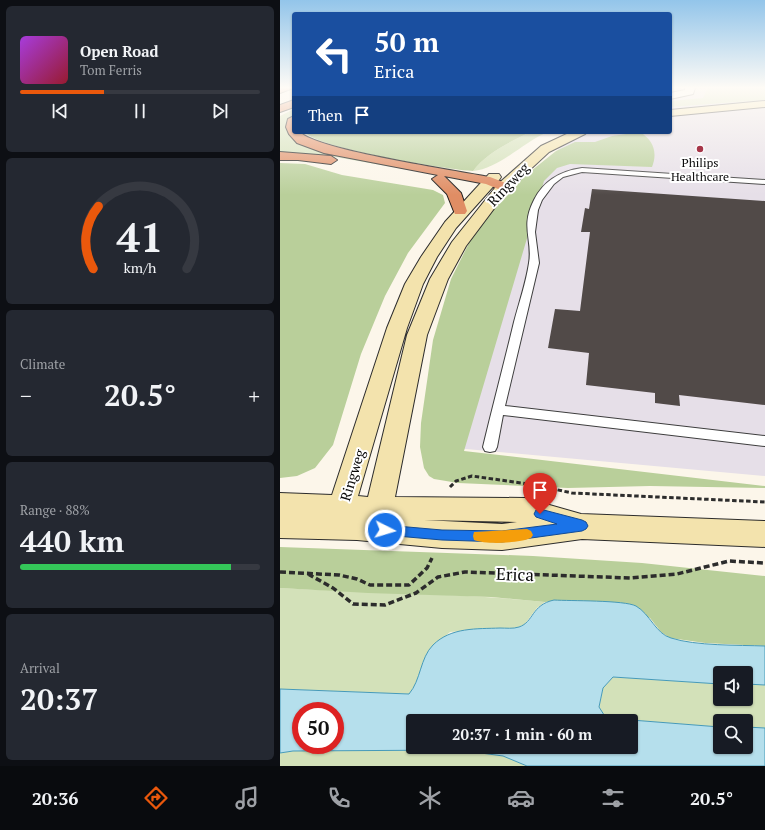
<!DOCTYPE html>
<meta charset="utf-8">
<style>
:root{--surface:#171b24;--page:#242831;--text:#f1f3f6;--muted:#9ea1a6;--line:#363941;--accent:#ea580c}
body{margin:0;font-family:"PT Serif",serif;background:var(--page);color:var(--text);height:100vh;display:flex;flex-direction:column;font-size:15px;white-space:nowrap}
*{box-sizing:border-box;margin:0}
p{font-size:13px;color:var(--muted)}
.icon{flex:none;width:22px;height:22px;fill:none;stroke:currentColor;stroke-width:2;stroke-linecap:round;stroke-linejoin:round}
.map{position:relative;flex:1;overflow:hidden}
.details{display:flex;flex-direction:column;gap:6px;padding:6px;background:#0d0f14;width:280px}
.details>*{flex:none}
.banner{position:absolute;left:12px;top:12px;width:380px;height:122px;border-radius:4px;box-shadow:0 1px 3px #0004;background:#1a4fa0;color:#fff;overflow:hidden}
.fabs{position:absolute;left:433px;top:666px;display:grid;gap:8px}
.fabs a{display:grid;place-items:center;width:40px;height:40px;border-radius:4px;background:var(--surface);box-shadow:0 1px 3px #0004;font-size:20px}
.speed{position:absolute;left:12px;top:702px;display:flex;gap:8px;font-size:20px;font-weight:700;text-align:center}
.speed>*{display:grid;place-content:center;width:52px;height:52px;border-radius:50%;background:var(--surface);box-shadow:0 1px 3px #0004;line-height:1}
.speed .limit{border:6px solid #d22;background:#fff;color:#111}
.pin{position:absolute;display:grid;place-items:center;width:34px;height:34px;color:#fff;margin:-41px -17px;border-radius:50% 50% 50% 0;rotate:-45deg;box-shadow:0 0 4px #0007}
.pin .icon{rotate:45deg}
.me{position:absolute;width:44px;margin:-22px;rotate:95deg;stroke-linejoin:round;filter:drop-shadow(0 0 3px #0008)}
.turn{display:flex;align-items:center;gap:14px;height:84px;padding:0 16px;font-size:18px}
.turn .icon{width:52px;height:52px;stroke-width:2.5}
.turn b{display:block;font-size:28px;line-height:34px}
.then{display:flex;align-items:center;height:38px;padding:0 16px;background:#0003;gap:8px;font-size:15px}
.big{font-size:30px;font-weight:700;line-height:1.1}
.details .card{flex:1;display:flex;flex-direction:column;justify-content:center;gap:6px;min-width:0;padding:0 14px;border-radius:6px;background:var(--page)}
.details .dial{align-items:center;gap:0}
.dial svg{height:104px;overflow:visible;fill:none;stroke:var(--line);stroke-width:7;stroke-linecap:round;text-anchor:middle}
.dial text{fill:var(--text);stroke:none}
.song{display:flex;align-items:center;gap:12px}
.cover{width:48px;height:48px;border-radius:6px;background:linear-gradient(135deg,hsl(280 70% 55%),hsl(350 70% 35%))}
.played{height:4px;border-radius:2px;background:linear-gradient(90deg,var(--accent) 35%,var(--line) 35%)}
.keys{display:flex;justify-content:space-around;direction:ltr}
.heat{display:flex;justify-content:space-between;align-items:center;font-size:22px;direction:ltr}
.charge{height:6px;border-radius:3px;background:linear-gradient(90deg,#34c759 88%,var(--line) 0)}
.trip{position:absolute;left:126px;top:714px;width:232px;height:40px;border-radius:4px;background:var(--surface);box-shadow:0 1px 3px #0004;font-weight:700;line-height:40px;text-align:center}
.dock{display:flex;height:64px;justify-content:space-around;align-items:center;background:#090b0e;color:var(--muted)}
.dock .icon{width:28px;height:28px}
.dock .selected{color:var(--accent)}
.dock b{font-size:18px;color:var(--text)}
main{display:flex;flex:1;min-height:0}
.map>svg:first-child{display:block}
.industrial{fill:#e6dfe8}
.green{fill:#d3e1b9}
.forest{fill:#b9cf9a}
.water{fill:#b5dfec;stroke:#469ab9;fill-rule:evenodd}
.building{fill:#514a48}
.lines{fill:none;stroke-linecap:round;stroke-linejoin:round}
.lane-casing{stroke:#3d3d3d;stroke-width:2}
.street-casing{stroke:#3d3d3d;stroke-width:2}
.secondary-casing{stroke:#2c2c2c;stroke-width:2}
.highway-casing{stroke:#1b1b1b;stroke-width:2}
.path-far1{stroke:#2c2c2c;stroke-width:3;stroke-dasharray:4.5 2.5;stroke-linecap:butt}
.path{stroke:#2c2c2c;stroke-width:3.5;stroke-dasharray:6 3;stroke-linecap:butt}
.lane{fill:#fff;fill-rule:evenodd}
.street{fill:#fff;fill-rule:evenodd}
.secondary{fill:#f3e3ad;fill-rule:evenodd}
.highway{fill:#e08d64;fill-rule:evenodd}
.route{fill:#1a73e8;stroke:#114b97}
.slow{fill:#f59e0b}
.poi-dot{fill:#a63649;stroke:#fff;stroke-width:1.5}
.labels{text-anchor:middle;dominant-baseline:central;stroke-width:4;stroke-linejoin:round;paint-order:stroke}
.far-poi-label{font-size:12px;fill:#0a0a0a;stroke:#fff}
.street-label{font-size:14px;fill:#0a0a0a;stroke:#fff}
.near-street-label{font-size:17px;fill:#0a0a0a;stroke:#fff}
</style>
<main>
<section class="details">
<div class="card">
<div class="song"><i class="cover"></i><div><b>Open Road</b><p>Tom Ferris</p></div></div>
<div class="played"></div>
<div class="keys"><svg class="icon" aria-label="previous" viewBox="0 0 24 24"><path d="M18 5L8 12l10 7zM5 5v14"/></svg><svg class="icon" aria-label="pause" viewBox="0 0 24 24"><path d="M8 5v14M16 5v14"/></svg><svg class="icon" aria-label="next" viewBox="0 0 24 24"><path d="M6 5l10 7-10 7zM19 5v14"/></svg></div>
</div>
<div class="card dial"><svg viewBox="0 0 100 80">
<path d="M14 69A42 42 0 1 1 86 69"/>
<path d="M14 69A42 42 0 0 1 18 21" stroke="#ea580c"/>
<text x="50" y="56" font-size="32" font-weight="700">41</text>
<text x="50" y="72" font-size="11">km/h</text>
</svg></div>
<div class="card"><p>Climate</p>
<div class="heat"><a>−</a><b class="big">20.5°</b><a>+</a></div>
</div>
<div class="card"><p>Range · 88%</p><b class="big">440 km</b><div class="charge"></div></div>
<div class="card"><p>Arrival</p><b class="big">20:37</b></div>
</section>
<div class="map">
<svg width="485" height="766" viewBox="0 0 485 766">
<rect width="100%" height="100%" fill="#fcf6ea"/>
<!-- industrial -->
<path class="industrial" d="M390,88H485V476L175,448L265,170L289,132H390Z"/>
<!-- green -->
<path class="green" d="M428,88H485V100L390,107V101L423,98Z
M14,109V113L9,121L17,139L156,172L153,174L55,157L0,154V116Z
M250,132H268C243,142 219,169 193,171C206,153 230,142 250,132Z
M0,588C88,593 177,593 265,602L257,608L244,625L236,628L202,629L170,632L147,653L135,686L129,694L0,689Z
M333,677L440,684V699H466V684L485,685V728L466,727V721H440V727L325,718L319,707L323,688Z
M179,750L223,756L247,766H0V753L13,751Z"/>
<!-- forest -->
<path class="forest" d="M25,132H250C230,142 206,153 193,171C170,170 35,148 25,132Z
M360,132C373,140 378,152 372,167L290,164L277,168L264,181L184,451L485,486V488L370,486L288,488L178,483L154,479L149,476L144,468L140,447L141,423L153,340L171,279L193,235L202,223L226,195L246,175L276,151L295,142H315L332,136Z
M0,163L25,164L62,175L153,190L163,195L165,203L128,253L105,296L81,354L53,445L35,468L17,476L0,478Z
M0,547L253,556L362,563L485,576V646L425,643L390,638L381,632L370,618L327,602L274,601L265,602L211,597L88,593L0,588Z"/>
<!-- water -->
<path class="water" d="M274,600C290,601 344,600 356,606C370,614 376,634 391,638C416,646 458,645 485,646V685L466,684V673H440V684L333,677L323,688L319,707L326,718L440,727V747H466V727L485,728V766H247L223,756L179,750L13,751L0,753V689L129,694C141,680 140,658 153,645C171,627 197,629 220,628C226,628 233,629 239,627C254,622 251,605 274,600ZM21,711H55V745H21ZM133,721H351V747H133Z"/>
<!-- building -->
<path class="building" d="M312,189L485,201V405L399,395L400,406L375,403V393L306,385L309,353L268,348L275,309L300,311L310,232H301L305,208L309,209Z"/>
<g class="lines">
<defs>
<path id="lane" d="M302,168L485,180V184L302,172L283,177L274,184L262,200L258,210L255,232L259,263L225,406L485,436V446L223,415L217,447L215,451L210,452L205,451L203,447C213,405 224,364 234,322C239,303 246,283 249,263C253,240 240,227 254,200C264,180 281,171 302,168Z"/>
<path id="street" d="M405,88H415L413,94L390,99V93L405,90Z"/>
<path id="secondary" d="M485,101V107L390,116V110Z
M291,132H307L305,134L269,152L228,190L186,246L168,279L147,335L115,497L245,498L301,514L485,521V547L302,539L222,550L162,548L77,540L0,538V493L52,495L107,328L125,284L141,257L165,222L209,174H219L221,177L219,180L176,228L157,257L143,284L127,328L78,496L88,497L127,335L150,279L172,242L218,184L261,146ZM144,520L237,522L222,524Z"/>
<path id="highway" d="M0,88H13L0,93Z
M14,100V107L0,112V105Z
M14,116V132H20C36,150 178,171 210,177L228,184L230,187L228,190L223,191L206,184L164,176L181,193L187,211L185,214H175L167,194L152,179L158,175L44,153L17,143L9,134L6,127L8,119Z
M0,152L51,156L57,160L51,164L18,160H0Z"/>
</defs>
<!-- lane casing -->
<use href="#lane" class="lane-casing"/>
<!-- street casing -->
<use href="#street" class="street-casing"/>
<!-- secondary casing -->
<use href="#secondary" class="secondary-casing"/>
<!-- highway casing -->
<use href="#highway" class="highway-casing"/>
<!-- path-far1 -->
<path class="path-far1" d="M170,487L176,481L192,476L255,485L292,493L485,502"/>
<!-- path -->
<path class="path" d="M0,572L59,575L77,579L90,585H129L147,568L152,558
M28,574L53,588L73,604L105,605L136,593L158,577L185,572L350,578L397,574L449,561L485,563"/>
<!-- lane -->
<use href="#lane" class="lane"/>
<!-- street -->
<use href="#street" class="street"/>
<!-- secondary -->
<use href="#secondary" class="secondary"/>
<!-- highway -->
<use href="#highway" class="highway"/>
</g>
<!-- sky -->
<linearGradient id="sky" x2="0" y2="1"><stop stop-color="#93c5ea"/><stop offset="0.45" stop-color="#fefbf6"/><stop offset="1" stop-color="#fefbf6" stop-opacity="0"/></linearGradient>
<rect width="485" height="195" fill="url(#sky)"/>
<!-- route -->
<path class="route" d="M260,509L302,520L306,522L308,526L306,529L302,531L222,542L162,540L105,535L101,534L100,530L101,526L105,525L162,530L222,531L277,524L256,517L254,514L256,510Z"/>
<!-- slow -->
<path class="slow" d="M247,529L251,531L253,535L251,538C239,543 207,545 194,540L193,536L194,532Z"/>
<!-- markers -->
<circle class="poi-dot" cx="420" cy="149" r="4"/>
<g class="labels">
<!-- far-poi labels -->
<g class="far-poi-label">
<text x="420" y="162">Philips<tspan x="420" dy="14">Healthcare</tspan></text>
</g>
<!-- street labels -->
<g class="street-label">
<text transform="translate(228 184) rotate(-47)">Ringweg</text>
<text transform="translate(72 475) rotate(-73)">Ringweg</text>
</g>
<!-- near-street labels -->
<g class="near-street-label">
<text transform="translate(235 574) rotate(2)">Erica</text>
</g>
</g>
</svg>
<div class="fabs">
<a><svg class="icon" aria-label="sound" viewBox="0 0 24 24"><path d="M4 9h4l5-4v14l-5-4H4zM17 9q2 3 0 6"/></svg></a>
<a><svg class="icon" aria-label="search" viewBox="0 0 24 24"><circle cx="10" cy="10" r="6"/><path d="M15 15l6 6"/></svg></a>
</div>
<div class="speed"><div class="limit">50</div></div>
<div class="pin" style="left:260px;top:514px;background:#d93025"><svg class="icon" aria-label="arrive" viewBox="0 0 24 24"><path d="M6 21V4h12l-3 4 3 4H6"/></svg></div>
<svg class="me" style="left:105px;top:530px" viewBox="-20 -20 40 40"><circle r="17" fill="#1a73e8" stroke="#fff" stroke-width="3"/><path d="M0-11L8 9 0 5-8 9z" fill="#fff"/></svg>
<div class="trip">20:37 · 1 min · 60 m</div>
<div class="banner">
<div class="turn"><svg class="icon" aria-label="left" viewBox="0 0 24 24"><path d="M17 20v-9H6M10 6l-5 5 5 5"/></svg><div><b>50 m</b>Erica</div></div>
<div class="then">Then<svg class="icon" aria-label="arrive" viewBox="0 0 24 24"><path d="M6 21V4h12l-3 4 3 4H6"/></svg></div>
</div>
</div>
</main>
<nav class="dock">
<b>20:36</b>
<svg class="icon selected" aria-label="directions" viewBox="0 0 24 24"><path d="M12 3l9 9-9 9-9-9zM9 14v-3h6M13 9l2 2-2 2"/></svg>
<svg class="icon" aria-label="music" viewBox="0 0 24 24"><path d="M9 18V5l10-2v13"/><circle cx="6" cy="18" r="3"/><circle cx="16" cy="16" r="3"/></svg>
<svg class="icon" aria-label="phone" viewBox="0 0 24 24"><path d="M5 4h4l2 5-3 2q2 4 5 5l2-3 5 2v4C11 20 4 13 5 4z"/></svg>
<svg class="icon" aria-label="climate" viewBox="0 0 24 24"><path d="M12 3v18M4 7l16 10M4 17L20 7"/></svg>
<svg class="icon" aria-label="car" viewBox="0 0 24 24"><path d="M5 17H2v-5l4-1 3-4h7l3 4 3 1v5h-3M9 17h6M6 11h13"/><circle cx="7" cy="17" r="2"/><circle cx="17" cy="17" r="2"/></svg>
<svg class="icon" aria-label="filters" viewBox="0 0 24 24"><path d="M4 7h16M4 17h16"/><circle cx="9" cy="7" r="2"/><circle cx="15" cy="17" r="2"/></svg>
<b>20.5°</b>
</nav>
